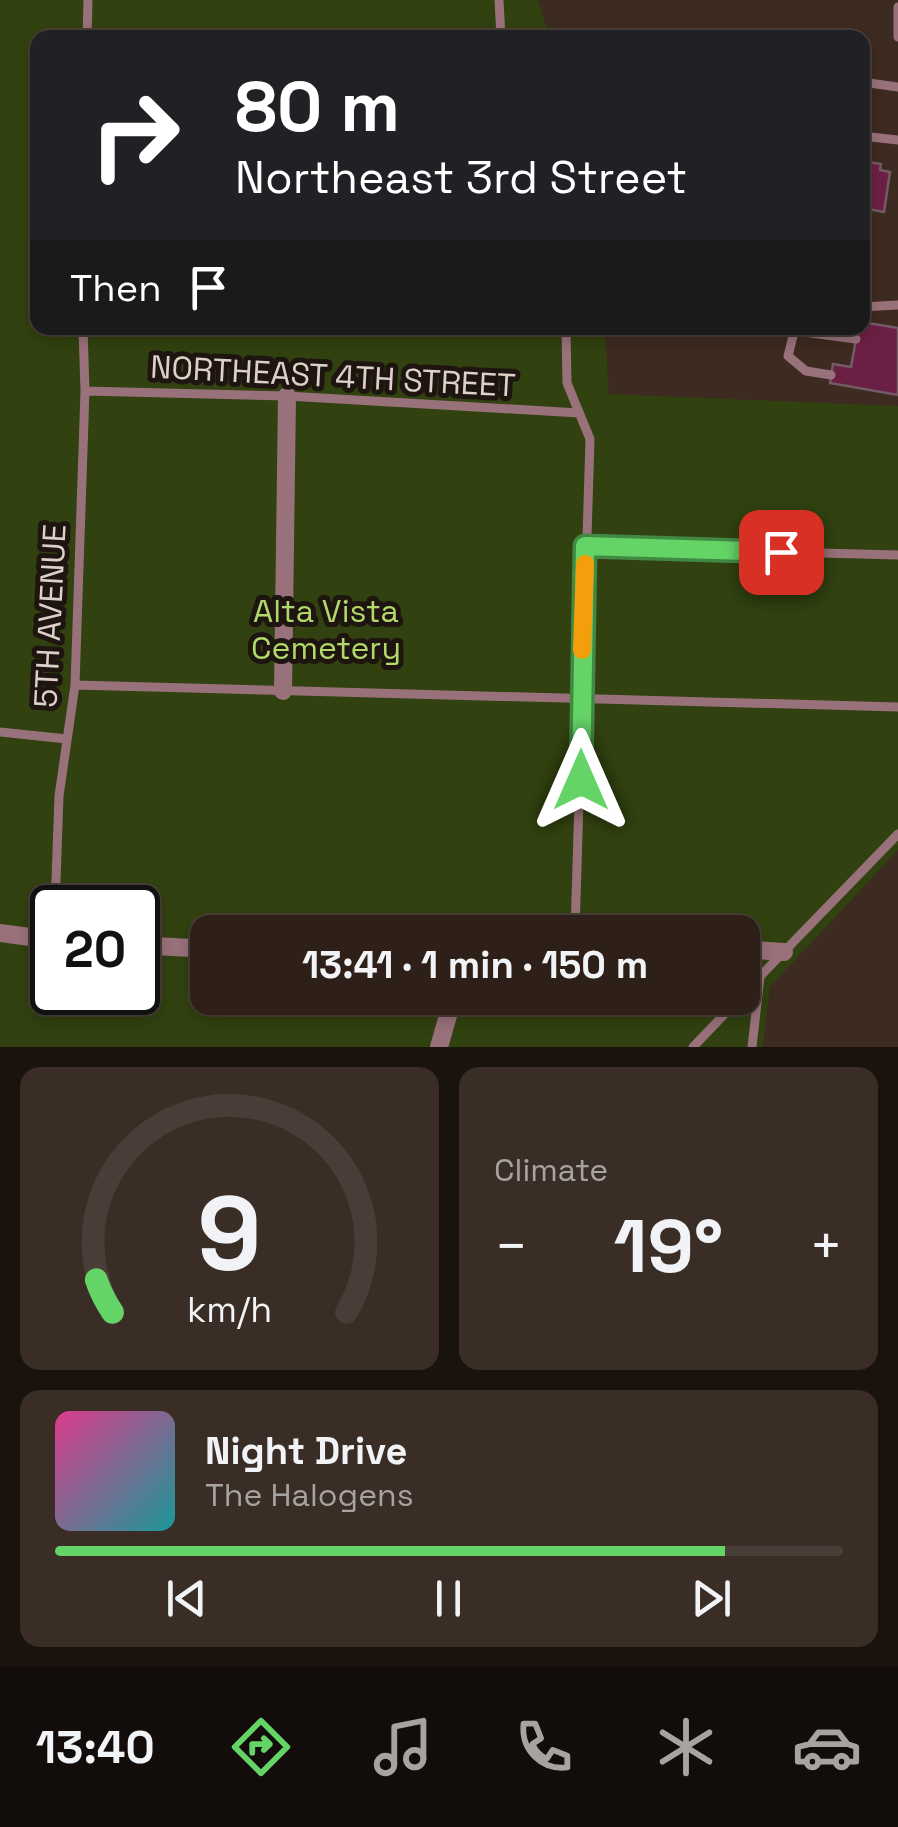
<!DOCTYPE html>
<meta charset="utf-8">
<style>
:root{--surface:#2e2018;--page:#3a2d25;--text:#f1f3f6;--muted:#a7a3a2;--line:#493e37;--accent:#65d467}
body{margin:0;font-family:"Space Grotesk",sans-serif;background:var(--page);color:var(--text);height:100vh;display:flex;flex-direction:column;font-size:38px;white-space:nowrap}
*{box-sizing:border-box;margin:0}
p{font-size:32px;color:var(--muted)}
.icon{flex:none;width:55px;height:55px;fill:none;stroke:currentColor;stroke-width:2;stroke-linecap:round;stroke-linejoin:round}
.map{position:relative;height:1047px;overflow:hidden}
.drawer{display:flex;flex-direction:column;gap:20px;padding:20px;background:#19120d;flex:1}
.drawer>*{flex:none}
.banner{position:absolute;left:30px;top:30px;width:840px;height:305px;border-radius:20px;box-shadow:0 5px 15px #0003,0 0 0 2px var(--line);background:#202124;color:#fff;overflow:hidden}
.speed{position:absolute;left:30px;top:885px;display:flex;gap:20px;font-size:50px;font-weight:700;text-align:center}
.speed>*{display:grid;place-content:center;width:130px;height:130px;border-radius:50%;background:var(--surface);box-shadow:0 5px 15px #0003,0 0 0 2px var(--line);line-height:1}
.speed .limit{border:5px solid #111;border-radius:15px;background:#fff;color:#111}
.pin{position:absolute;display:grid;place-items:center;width:85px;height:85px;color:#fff;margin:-42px;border-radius:20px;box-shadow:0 5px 15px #0006}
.me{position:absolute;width:110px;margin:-55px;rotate:0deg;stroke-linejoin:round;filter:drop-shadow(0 0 8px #0008)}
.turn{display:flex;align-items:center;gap:35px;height:210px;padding:0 40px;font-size:45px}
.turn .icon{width:130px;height:130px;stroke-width:2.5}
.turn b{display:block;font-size:70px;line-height:85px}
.then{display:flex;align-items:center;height:95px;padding:0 40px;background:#0003;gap:20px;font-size:38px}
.big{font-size:75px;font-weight:700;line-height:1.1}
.drawer .card{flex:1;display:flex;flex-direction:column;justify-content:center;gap:15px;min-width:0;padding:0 35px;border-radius:20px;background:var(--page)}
.drawer .dial{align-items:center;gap:0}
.dial svg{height:260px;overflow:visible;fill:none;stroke:var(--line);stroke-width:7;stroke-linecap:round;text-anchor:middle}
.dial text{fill:var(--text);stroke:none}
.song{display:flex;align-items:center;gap:30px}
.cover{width:120px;height:120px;border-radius:15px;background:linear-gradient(135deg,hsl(330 70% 55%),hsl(180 70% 35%))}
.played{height:10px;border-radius:5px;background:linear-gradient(90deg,var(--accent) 85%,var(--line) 85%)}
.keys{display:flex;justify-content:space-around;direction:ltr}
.heat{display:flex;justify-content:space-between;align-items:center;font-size:55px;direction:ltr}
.drawer .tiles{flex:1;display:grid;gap:20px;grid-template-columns:1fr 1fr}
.card:last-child{grid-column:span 2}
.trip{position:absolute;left:190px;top:915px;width:570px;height:100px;border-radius:20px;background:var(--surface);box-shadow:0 5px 15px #0003,0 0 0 2px var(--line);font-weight:700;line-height:100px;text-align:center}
.dock{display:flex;height:160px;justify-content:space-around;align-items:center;background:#120d0a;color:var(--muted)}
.dock .icon{width:70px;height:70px}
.dock .on{color:var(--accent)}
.dock b{font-size:45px;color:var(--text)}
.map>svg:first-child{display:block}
.green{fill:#31410f;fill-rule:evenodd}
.building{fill:#6c1f45;stroke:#725b64;stroke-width:2.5}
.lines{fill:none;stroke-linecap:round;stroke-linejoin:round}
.lane{stroke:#99717b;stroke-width:9}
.street{stroke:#99717b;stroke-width:18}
.route-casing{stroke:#428a43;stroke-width:25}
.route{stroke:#65d467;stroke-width:18}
.slow{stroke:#f59e0b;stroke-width:18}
.labels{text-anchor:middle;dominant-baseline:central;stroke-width:10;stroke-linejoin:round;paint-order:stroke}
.street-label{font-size:32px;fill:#ddd0c9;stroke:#1e1511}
.park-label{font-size:32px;fill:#b1d869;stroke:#1e1511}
</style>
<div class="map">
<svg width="898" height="1047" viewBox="0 0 898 1047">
<rect width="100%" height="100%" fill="#3d2a20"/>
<!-- green -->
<path class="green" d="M0,0H538L550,37L38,38V328H605L609,394L898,406V850L770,987L763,1047H0ZM52,908H138V992H52ZM208,932H742V998H208Z"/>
<!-- building -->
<path class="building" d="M862,161L881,164L880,170L890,172L884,212L862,208Z
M862,322L898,328V395L830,383L833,364L851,367L858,328H862Z"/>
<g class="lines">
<!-- lane -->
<path class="lane" d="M499,0L501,38
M898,7V37
M87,38L88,0
M862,82L898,87
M862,136L898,140
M862,307L898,305
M566,328L567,383L590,439L575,932
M794,332L788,356L806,371L831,375
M811,333L856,339
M85,391L287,396L579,413
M585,547L898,555
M75,685L898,707
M0,732L67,739
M55,908L59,796L75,685L85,391L83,328
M742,995L898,834
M693,1047L740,998
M752,1047L760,977"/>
<!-- street -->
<path class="street" d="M283,691L287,396
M0,933L52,940
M138,945L208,949
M742,949L784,952
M439,1047L453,998"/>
</g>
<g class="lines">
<defs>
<path id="route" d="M581,780L585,546L781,552"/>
</defs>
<!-- route casing -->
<use href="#route" class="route-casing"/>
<!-- route -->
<use href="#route" class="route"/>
<!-- slow -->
<path class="slow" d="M582,650L585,564"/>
</g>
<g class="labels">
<!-- street labels -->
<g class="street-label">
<text transform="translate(333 376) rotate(3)">NORTHEAST 4TH STREET</text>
<text transform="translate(50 616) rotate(-87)">5TH AVENUE</text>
</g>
<!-- park labels -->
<g class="park-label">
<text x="326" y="611">Alta Vista<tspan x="326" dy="37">Cemetery</tspan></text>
</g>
</g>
</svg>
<div class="speed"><div class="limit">20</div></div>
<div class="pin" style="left:781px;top:552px;background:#d93025"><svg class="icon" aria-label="arrive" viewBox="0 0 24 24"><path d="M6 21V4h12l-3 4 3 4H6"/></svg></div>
<svg class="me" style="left:581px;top:780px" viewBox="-20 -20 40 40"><path d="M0-17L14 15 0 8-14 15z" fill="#65d467" stroke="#fff" stroke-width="4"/></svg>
<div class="trip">13:41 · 1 min · 150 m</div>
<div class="banner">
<div class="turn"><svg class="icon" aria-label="right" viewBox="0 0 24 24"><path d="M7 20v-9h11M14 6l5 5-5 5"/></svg><div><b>80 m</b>Northeast 3rd Street</div></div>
<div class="then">Then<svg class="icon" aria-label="arrive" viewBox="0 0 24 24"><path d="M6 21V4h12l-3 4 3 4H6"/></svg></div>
</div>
</div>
<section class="drawer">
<div class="tiles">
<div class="card dial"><svg viewBox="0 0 100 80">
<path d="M14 69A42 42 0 1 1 86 69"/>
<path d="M14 69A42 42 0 0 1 9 59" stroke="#65d467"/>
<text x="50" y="56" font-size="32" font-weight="700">9</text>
<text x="50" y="72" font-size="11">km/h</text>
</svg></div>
<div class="card"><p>Climate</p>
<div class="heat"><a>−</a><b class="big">19°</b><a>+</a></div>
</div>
<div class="card">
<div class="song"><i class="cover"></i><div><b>Night Drive</b><p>The Halogens</p></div></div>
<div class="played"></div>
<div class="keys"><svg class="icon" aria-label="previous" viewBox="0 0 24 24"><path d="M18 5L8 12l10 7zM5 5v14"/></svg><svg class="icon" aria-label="pause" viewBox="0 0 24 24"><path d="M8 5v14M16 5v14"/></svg><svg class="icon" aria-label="next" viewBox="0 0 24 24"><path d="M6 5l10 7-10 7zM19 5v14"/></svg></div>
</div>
</div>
</section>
<nav class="dock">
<b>13:40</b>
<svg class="icon on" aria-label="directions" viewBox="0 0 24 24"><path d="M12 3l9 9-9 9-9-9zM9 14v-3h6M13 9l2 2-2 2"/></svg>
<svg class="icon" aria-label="music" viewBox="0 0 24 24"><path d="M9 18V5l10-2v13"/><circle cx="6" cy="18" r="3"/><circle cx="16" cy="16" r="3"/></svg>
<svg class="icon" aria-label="phone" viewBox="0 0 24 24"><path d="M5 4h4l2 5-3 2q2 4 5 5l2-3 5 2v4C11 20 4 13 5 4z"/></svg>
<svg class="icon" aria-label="climate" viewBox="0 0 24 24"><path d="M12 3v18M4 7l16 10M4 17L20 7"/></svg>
<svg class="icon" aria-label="car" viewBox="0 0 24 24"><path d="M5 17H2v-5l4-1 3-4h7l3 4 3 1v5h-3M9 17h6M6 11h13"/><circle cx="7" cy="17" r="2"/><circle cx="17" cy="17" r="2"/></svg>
</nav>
